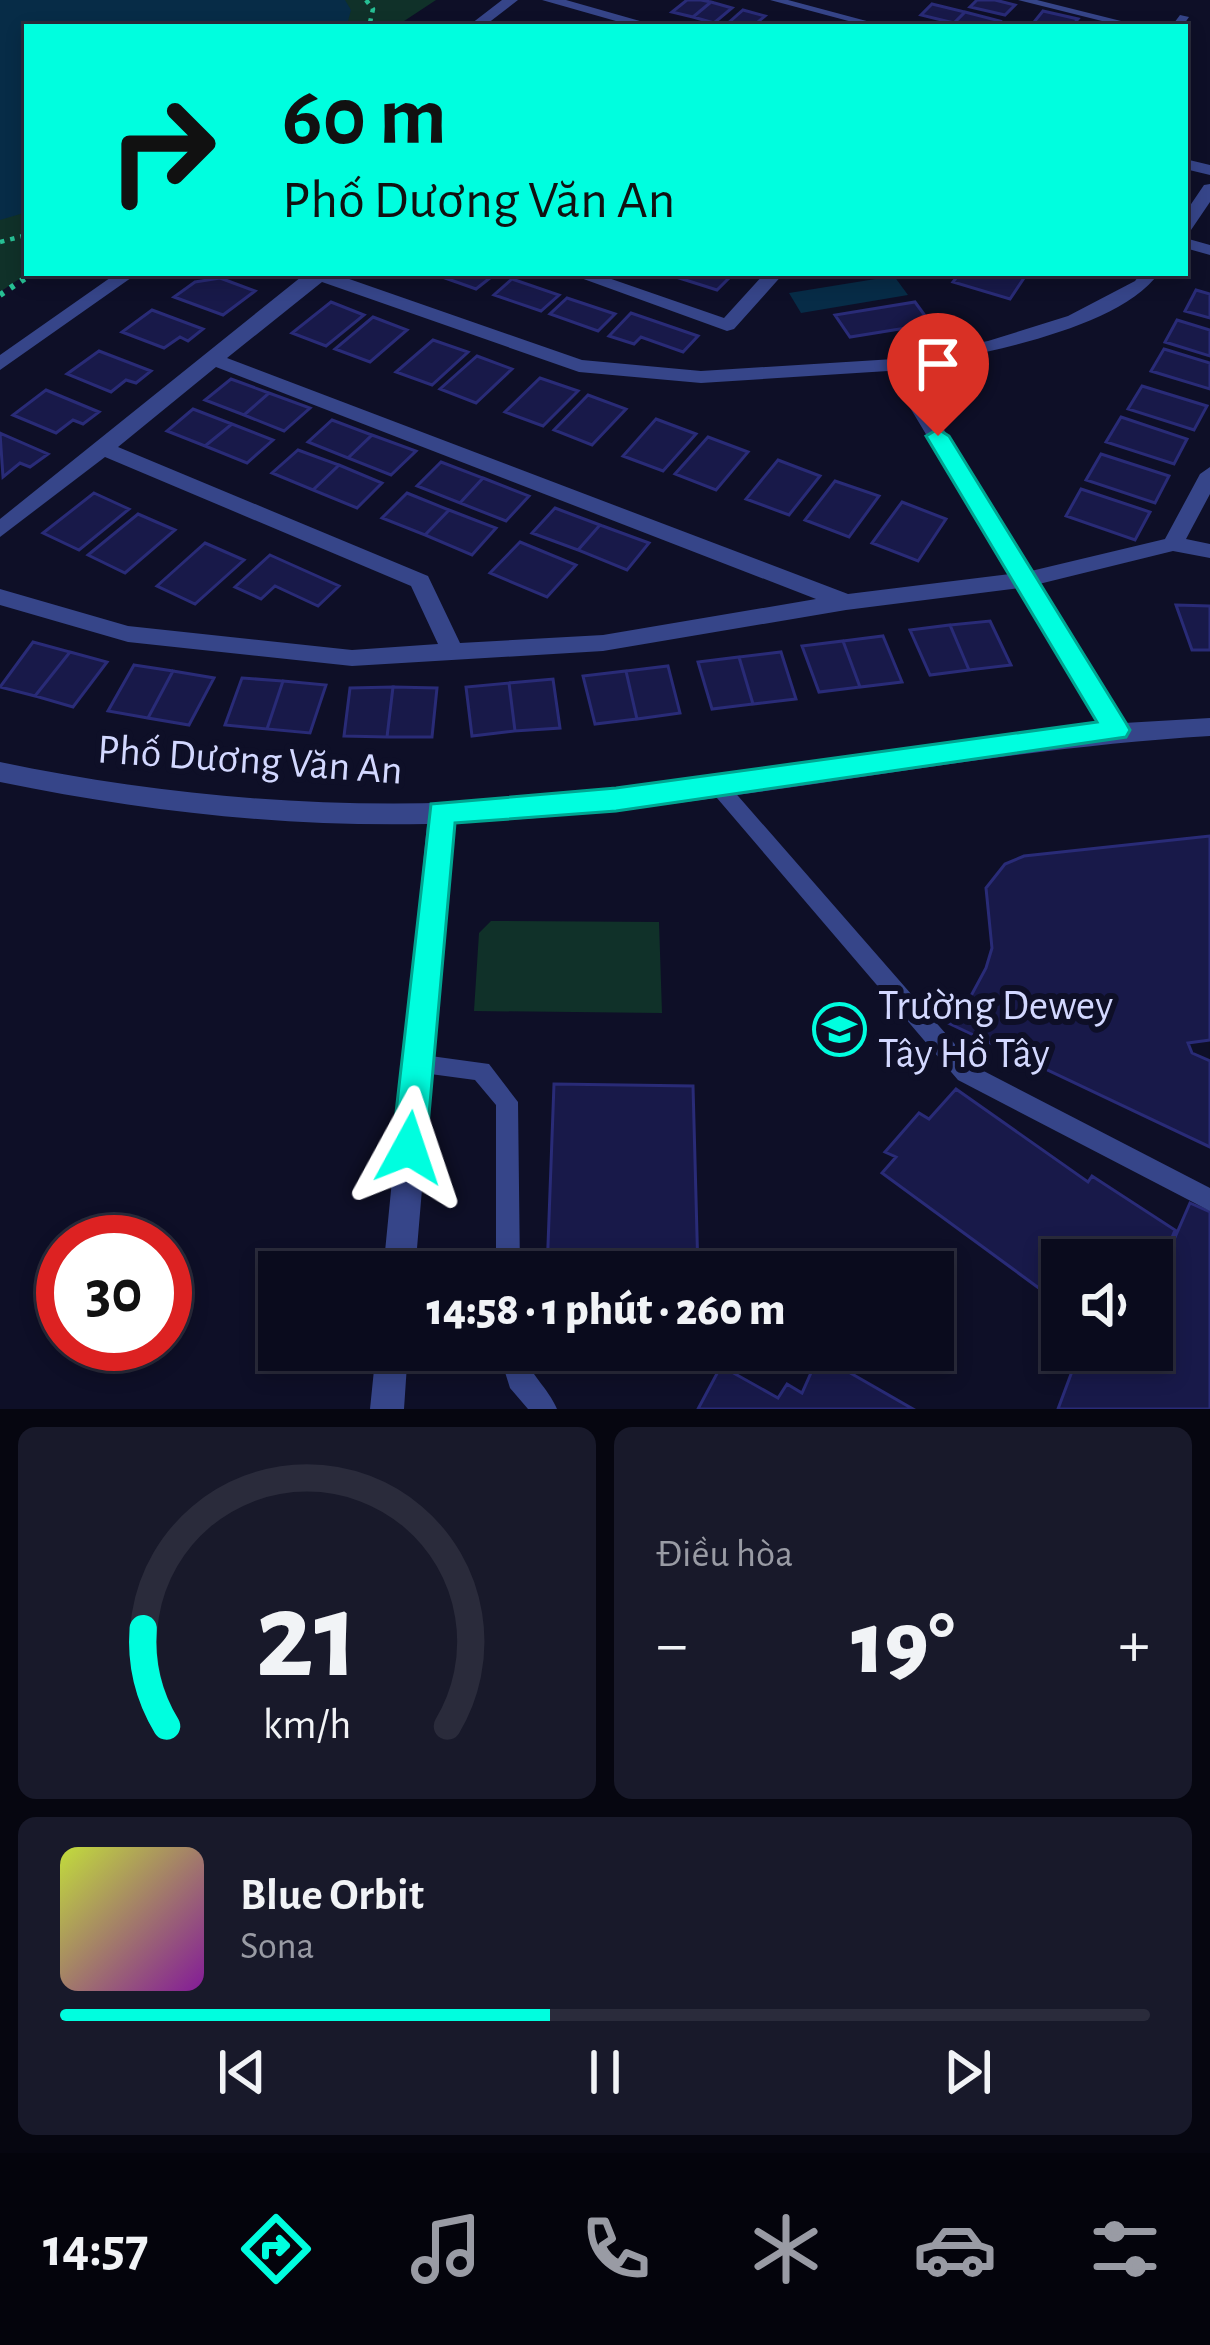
<!DOCTYPE html>
<html lang="vi">
<meta charset="utf-8">
<style>
:root{--surface:#0a0b1d;--page:#18192a;--text:#f1f3f6;--muted:#999ba4;--line:#2a2b3b;--accent:#00fedf}
body{margin:0;font-family:"Alegreya Sans",sans-serif;background:var(--page);color:var(--text);height:100vh;display:flex;flex-direction:column;font-size:45px;white-space:nowrap}
*{box-sizing:border-box;margin:0}
p{font-size:39px;color:var(--muted)}
.icon{flex:none;width:66px;height:66px;fill:none;stroke:currentColor;stroke-width:2;stroke-linecap:round;stroke-linejoin:round}
.map{position:relative;height:1409px;overflow:hidden}
.drawer{display:flex;flex-direction:column;gap:18px;padding:18px;background:#060610;flex:1}
.drawer>*{flex:none}
.hud{position:absolute;left:24px;top:24px;width:1164px;height:252px;border-radius:0px;box-shadow:0 6px 18px #0003,0 0 0 3px var(--line);background:#00fedf;color:#111;overflow:hidden}
.fabs{position:absolute;left:1041px;top:1239px;display:grid;gap:24px}
.fabs a{display:grid;place-items:center;width:132px;height:132px;border-radius:0px;background:var(--surface);box-shadow:0 6px 18px #0003,0 0 0 3px var(--line);font-size:60px}
.speed{position:absolute;left:36px;top:1215px;display:flex;gap:24px;font-size:60px;font-weight:700;text-align:center}
.speed>*{display:grid;place-content:center;width:156px;height:156px;border-radius:50%;background:var(--surface);box-shadow:0 6px 18px #0003,0 0 0 3px var(--line);line-height:1}
.speed .limit{border:18px solid #d22;background:#fff;color:#111}
.pin{position:absolute;display:grid;place-items:center;width:102px;height:102px;color:#fff;margin:-123px -51px;border-radius:50% 50% 50% 0;rotate:-45deg;box-shadow:0 0 12px #0007}
.pin .icon{rotate:45deg}
.me{position:absolute;width:132px;margin:-66px;rotate:5deg;stroke-linejoin:round;filter:drop-shadow(0 0 9px #0008)}
.turn{display:flex;align-items:center;gap:42px;height:252px;padding:0 60px;font-size:54px}
.turn .icon{width:156px;height:156px;stroke-width:2.5}
.turn b{display:block;font-size:84px;line-height:102px}
.big{font-size:90px;font-weight:800;line-height:1.1}
.drawer .widget{flex:1;display:flex;flex-direction:column;justify-content:center;gap:18px;min-width:0;padding:0 42px;border-radius:18px;background:var(--page)}
.drawer .dial{align-items:center;gap:0}
.dial svg{height:312px;overflow:visible;fill:none;stroke:var(--line);stroke-width:7;stroke-linecap:round;text-anchor:middle}
.dial text{fill:var(--text);stroke:none}
.song{display:flex;align-items:center;gap:36px}
.cover{width:144px;height:144px;border-radius:18px;background:linear-gradient(135deg,hsl(70 70% 55%),hsl(290 70% 35%))}
.played{height:12px;border-radius:6px;background:linear-gradient(90deg,var(--accent) 45%,var(--line) 45%)}
.keys{display:flex;justify-content:space-around;direction:ltr}
.heat{display:flex;justify-content:space-between;align-items:center;font-size:66px;direction:ltr}
.drawer .tiles{flex:1;display:grid;gap:18px;grid-template-columns:1fr 1fr}
.widget:last-child{grid-column:span 2}
.trip{position:absolute;left:258px;top:1251px;width:696px;height:120px;border-radius:0px;background:var(--surface);box-shadow:0 6px 18px #0003,0 0 0 3px var(--line);font-weight:800;line-height:120px;text-align:center}
.dock{display:flex;height:192px;justify-content:space-around;align-items:center;background:#04040c;color:var(--muted)}
.dock .icon{width:84px;height:84px}
.dock .active{color:var(--accent)}
.dock b{font-size:54px;color:var(--text)}
.map>svg:first-child{display:block}
.green{fill:#103129}
.water{fill:#072c47}
.building{fill:#181949;stroke:#292b77;stroke-width:3}
.lines{fill:none;stroke-linecap:round;stroke-linejoin:round}
.path-far1{stroke:#27bf94;stroke-width:4.5;stroke-dasharray:4.5 6;stroke-linecap:butt}
.path{stroke:#27bf94;stroke-width:6;stroke-dasharray:4.5 8;stroke-linecap:butt}
.service{fill:#364589;fill-rule:evenodd}
.minor{fill:#364589;fill-rule:evenodd}
.route{fill:#00fedf;stroke:#00a591;stroke-width:3}
.labels{text-anchor:middle;dominant-baseline:central;stroke-width:12;stroke-linejoin:round;paint-order:stroke}
.street-label{font-size:42px;fill:#d3d8ff;stroke:#0e0f27}
.poi-label{font-size:42px;fill:#d3d8ff;stroke:#0e0f27;text-anchor:start}
</style>
<div class="map">
<svg width="1210" height="1409" viewBox="0 0 1210 1409">
<rect width="100%" height="100%" fill="#0e0f27"/>
<!-- green -->
<path class="green" d="M0,0H436L395,27H27L28,273L0,292Z
M491,921L659,922L662,1013L474,1011L479,933Z"/>
<!-- water -->
<path class="water" d="M0,0H345L351,10L348,21L338,27H27V212L0,220Z
M894,276L908,295L801,313L789,293Z"/>
<!-- building -->
<path class="building" d="M687,0H701L711,2L693,17L672,12Z
M977,0H995L1015,5L1005,15L970,7Z
M711,2L732,8L714,23L693,17Z
M932,4L965,12L954,23L921,15Z
M743,10L765,16L752,27L726,25Z
M1043,11L1078,19L1071,27L1034,22Z
M965,12L1000,21L995,27L954,23Z
M431,273H492L495,274L476,289Z
M680,273H734L717,290L676,277Z
M960,273H1018L1026,275L1010,299L953,282Z
M220,278L255,291L223,315L174,297L195,282Z
M512,279L559,295L541,311L494,295Z
M1196,290L1210,294V318L1185,311Z
M567,298L615,314L598,331L550,314Z
M331,302L364,315L326,346L292,333Z
M915,302L931,324L850,337L835,315Z
M152,310L203,329L188,341L180,337L164,348L122,332Z
M631,313L698,336L683,352L641,337L634,344L609,336Z
M373,317L407,330L370,362L335,349Z
M1177,320L1210,330V356L1165,342Z
M433,340L468,352L432,385L396,372Z
M1164,349L1210,363V389L1151,371Z
M99,351L151,371L136,383L126,380L111,392L67,374Z
M477,356L512,369L476,403L440,389Z
M540,378L578,391L543,426L505,412Z
M231,379L269,393L244,415L205,400Z
M1142,386L1207,406L1194,430L1128,409Z
M46,390L99,412L83,424L73,420L56,433L13,415Z
M269,393L310,408L284,431L244,415Z
M588,395L626,409L592,445L554,430Z
M193,409L232,424L205,446L167,431Z
M1121,417L1187,439L1174,464L1106,442Z
M656,419L696,434L663,471L623,456Z
M332,420L372,435L348,458L308,442Z
M232,424L273,440L247,463L205,446Z
M0,433L48,454L30,467L20,463L3,477Z
M372,435L416,451L391,475L348,458Z
M708,437L748,452L716,490L675,474Z
M298,450L339,465L313,490L272,473Z
M1101,454L1169,476L1155,503L1086,480Z
M778,460L820,476L789,515L746,499Z
M441,462L483,478L460,503L417,486Z
M339,465L382,483L357,508L313,490Z
M483,478L529,496L506,521L460,503Z
M835,481L879,496L849,537L805,520Z
M1081,489L1150,512L1135,540L1066,516Z
M94,493L129,509L79,550L43,533Z
M407,493L449,510L425,535L382,518Z
M902,502L946,519L918,561L872,543Z
M555,508L600,525L578,550L532,533Z
M449,510L496,528L472,555L425,535Z
M138,514L175,530L125,573L88,555Z
M600,525L649,543L627,570L578,550Z
M520,542L576,565L547,597L490,573Z
M205,543L244,560L195,604L157,586Z
M270,555L339,586L318,606L275,586L261,599L235,587Z
M1176,605L1210,606V650H1192Z
M990,621L1011,665L969,670L950,625Z
M950,625L969,670L930,675L910,630Z
M883,636L902,682L860,687L843,641Z
M843,641L860,687L819,692L802,646Z
M33,642L70,652L35,696L0,687Z
M70,652L107,662L73,707L35,696Z
M781,652L796,699L753,704L739,657Z
M739,657L753,704L712,709L698,662Z
M134,665L173,671L148,718L108,711Z
M668,666L680,713L637,719L626,671Z
M173,671L214,678L189,725L148,718Z
M626,671L637,719L595,724L583,676Z
M242,678L283,681L267,729L225,725Z
M553,679L560,728L515,731L509,683Z
M283,681L326,685L310,733L267,729Z
M509,683L515,731L472,736L466,687Z
M393,687L387,737L344,736L350,688Z
M393,687L437,688L432,737H387Z
M1210,836V1040L1188,1043L1192,1053L1210,1061V1147L946,1022L965,1007L986,968L992,948L986,888L1005,864L1024,856Z
M554,1084L693,1086L698,1272H547Z
M956,1089L1088,1182L1092,1176L1175,1230L1152,1288V1260H1062V1305L882,1173L896,1157L885,1152L919,1113L929,1119Z
M1190,1203L1210,1212V1409H1058L1080,1350H1118L1125,1356L1128,1350H1152V1290Z
M544,1350H638V1363L543,1362Z
M819,1355L913,1409H698L721,1366L778,1398L787,1384L802,1393Z"/>
<g class="lines">
<!-- path-far1 -->
<path class="path-far1" d="M366,0L373,9L369,27
M0,242L27,235"/>
<!-- path -->
<path class="path" d="M0,295L33,273"/>
<!-- service -->
<path class="service" d="M770,0H788L889,27H871Z
M1018,0H1037L1145,27H1126Z
M1180,15L1189,17L1182,27H1171Z
M718,779L725,781L974,1066L1210,1188V1211L958,1080L711,791L709,786L711,781Z
M416,1054L489,1064L518,1102L520,1272H496V1105L475,1080L408,1071L405,1064L408,1057Z
M498,1350H522C531,1377 547,1386 557,1409H528L510,1388Z"/>
<!-- minor -->
<path class="minor" d="M502,0H518L483,27H467Z
M542,0H566L661,27H637Z
M1185,159L1210,165V175L1185,169Z
M1210,184V202L1191,230L1185,231V213L1204,185Z
M1185,238L1210,245V255L1185,248Z
M117,273H138L0,370V355Z
M306,273H332L582,360L701,371L894,359L988,341L1068,316L1135,281L1141,273H1159C1117,331 974,355 906,368L1031,571L1165,539L1200,474L1210,467V494L1186,539L1210,544V558L1173,551L1039,584L1124,723L1210,718V736C956,751 707,813 453,823L415,1272H383L427,824C283,827 141,811 0,782V762C185,801 372,813 560,796C741,780 920,743 1101,725L1019,588L846,610L603,651L352,666L128,642L0,605V589L128,626L352,650L438,644L411,586L105,457L0,537V519ZM322,282L579,372L701,383L888,371L1010,574L848,594L227,358ZM216,367L816,599L603,635L460,643L428,576L118,447Z
M567,273H594L724,318L765,273H784L734,329L727,331Z
M376,1350H408L404,1409H370Z"/>
</g>
<!-- route -->
<path class="route" d="M938,429L949,436L1126,723L1130,730L1126,737L616,811L455,823L426,1148L421,1159L409,1164L397,1159L392,1148L431,804L616,788L1097,722L926,436Z"/>
<!-- icons -->
<defs>
<symbol id="school-ring" viewBox="-11 -11 22 22"><circle r="9.5" fill="#0e0f27" stroke="#00fedf" stroke-width="1.5"/><path d="M0-5L7-2L0 1L-7-2ZM-4 1L0 2.5L4 1V4Q0 6-4 4Z" fill="#00fedf"/></symbol>
</defs>
<g fill-rule="evenodd">
<use href="#school-ring" x="810" y="1000" width="59" height="59"/>
</g>
<g class="labels">
<!-- street labels -->
<g class="street-label">
<text transform="translate(250 760) rotate(4)">Phố Dương Văn An</text>
</g>
<!-- poi labels -->
<g class="poi-label">
<text x="878" y="1006">Trường Dewey<tspan x="878" dy="48">Tây Hồ Tây</tspan></text>
</g>
</g>
</svg>
<div class="fabs">
<a><svg class="icon" aria-label="sound" viewBox="0 0 24 24"><path d="M4 9h4l5-4v14l-5-4H4zM17 9q2 3 0 6"/></svg></a>
</div>
<div class="speed"><div class="limit">30</div></div>
<div class="pin" style="left:938px;top:436px;background:#d93025"><svg class="icon" aria-label="arrive" viewBox="0 0 24 24"><path d="M6 21V4h12l-3 4 3 4H6"/></svg></div>
<svg class="me" style="left:409px;top:1148px" viewBox="-20 -20 40 40"><path d="M0-17L14 15 0 8-14 15z" fill="#00fedf" stroke="#fff" stroke-width="4"/></svg>
<div class="trip">14:58 · 1 phút · 260 m</div>
<div class="hud">
<div class="turn"><svg class="icon" aria-label="right" viewBox="0 0 24 24"><path d="M7 20v-9h11M14 6l5 5-5 5"/></svg><div><b>60 m</b>Phố Dương Văn An</div></div>
</div>
</div>
<section class="drawer">
<div class="tiles">
<div class="widget dial"><svg viewBox="0 0 100 80">
<path d="M14 69A42 42 0 1 1 86 69"/>
<path d="M14 69A42 42 0 0 1 8 44" stroke="#00fedf"/>
<text x="50" y="56" font-size="32" font-weight="700">21</text>
<text x="50" y="72" font-size="11">km/h</text>
</svg></div>
<div class="widget"><p>Điều hòa</p>
<div class="heat"><a>−</a><b class="big">19°</b><a>+</a></div>
</div>
<div class="widget">
<div class="song"><i class="cover"></i><div><b>Blue Orbit</b><p>Sona</p></div></div>
<div class="played"></div>
<div class="keys"><svg class="icon" aria-label="previous" viewBox="0 0 24 24"><path d="M18 5L8 12l10 7zM5 5v14"/></svg><svg class="icon" aria-label="pause" viewBox="0 0 24 24"><path d="M8 5v14M16 5v14"/></svg><svg class="icon" aria-label="next" viewBox="0 0 24 24"><path d="M6 5l10 7-10 7zM19 5v14"/></svg></div>
</div>
</div>
</section>
<nav class="dock">
<b>14:57</b>
<svg class="icon active" aria-label="directions" viewBox="0 0 24 24"><path d="M12 3l9 9-9 9-9-9zM9 14v-3h6M13 9l2 2-2 2"/></svg>
<svg class="icon" aria-label="music" viewBox="0 0 24 24"><path d="M9 18V5l10-2v13"/><circle cx="6" cy="18" r="3"/><circle cx="16" cy="16" r="3"/></svg>
<svg class="icon" aria-label="phone" viewBox="0 0 24 24"><path d="M5 4h4l2 5-3 2q2 4 5 5l2-3 5 2v4C11 20 4 13 5 4z"/></svg>
<svg class="icon" aria-label="climate" viewBox="0 0 24 24"><path d="M12 3v18M4 7l16 10M4 17L20 7"/></svg>
<svg class="icon" aria-label="car" viewBox="0 0 24 24"><path d="M5 17H2v-5l4-1 3-4h7l3 4 3 1v5h-3M9 17h6M6 11h13"/><circle cx="7" cy="17" r="2"/><circle cx="17" cy="17" r="2"/></svg>
<svg class="icon" aria-label="filters" viewBox="0 0 24 24"><path d="M4 7h16M4 17h16"/><circle cx="9" cy="7" r="2"/><circle cx="15" cy="17" r="2"/></svg>
</nav>
